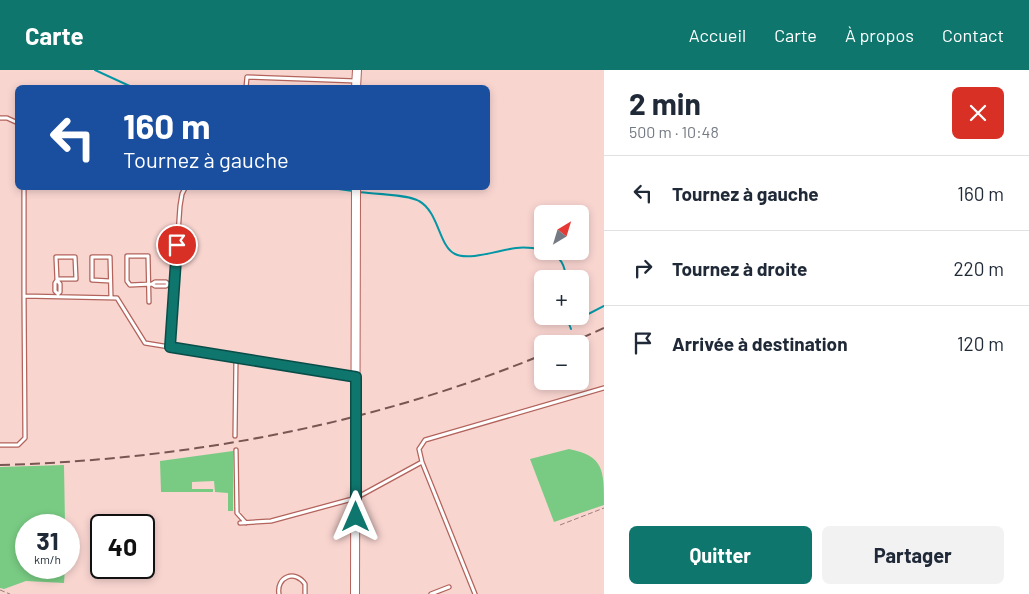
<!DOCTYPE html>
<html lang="fr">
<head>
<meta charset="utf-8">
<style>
  :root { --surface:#fff; --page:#f2f2f3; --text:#1f2937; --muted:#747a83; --line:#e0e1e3; --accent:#0f766e }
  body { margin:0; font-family:Barlow,sans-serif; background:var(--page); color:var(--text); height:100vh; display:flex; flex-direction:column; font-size:19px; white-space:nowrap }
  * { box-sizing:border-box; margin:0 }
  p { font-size:16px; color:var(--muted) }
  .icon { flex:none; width:28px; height:28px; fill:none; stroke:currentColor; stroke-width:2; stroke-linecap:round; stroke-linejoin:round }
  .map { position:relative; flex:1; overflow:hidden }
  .side { display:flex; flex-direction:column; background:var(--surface); width:425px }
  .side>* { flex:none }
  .guide { position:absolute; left:15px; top:15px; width:475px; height:105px; border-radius:8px; box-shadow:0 2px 8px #0003; background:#1a4fa0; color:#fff; overflow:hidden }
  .needle { width:32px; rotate:38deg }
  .fabs { position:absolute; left:534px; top:135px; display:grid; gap:10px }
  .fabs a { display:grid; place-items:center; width:55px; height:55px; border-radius:8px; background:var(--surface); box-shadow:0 2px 8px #0003; font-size:25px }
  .speed { position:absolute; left:15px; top:444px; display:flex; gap:10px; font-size:25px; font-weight:700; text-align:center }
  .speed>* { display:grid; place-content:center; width:65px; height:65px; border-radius:50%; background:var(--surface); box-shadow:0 2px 8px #0003; line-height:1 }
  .speed small { font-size:12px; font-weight:400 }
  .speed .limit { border:2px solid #111; border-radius:8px; background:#fff; color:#111 }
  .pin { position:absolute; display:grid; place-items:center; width:42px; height:42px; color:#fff; margin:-21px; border:2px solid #fff; border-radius:50%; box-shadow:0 1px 5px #0007 }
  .me { position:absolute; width:55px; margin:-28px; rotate:0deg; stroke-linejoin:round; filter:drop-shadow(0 0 4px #0008) }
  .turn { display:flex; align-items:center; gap:18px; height:105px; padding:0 25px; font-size:22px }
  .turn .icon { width:65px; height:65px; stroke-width:2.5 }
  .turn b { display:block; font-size:35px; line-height:42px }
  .round { display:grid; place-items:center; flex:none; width:52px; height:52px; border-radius:8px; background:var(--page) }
  .head { display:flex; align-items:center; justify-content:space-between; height:85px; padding:0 25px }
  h1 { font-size:30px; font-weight:700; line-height:38px }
  .primary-button { display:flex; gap:10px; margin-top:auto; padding:10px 25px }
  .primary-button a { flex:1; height:58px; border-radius:8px; background:var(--accent); color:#fff; font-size:20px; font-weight:700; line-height:58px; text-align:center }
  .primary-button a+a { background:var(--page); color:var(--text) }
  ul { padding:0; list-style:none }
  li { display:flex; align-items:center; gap:15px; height:75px; padding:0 25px; border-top:1px solid var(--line) }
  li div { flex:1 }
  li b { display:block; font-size:19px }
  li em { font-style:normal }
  header { display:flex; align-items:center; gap:30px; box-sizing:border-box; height:70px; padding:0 25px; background:var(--accent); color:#fff }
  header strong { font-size:24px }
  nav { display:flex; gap:28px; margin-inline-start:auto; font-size:18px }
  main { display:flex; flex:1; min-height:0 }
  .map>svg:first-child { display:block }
  .green { fill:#79cb83 }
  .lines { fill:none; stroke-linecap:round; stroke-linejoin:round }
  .stream { stroke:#0396a5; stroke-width:2 }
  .service-casing { stroke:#b2635b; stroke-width:5.5 }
  .tertiary-casing { stroke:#b2635b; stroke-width:10 }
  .path { stroke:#a07d79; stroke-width:1; stroke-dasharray:5 2.5; stroke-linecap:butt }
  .service { stroke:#fff; stroke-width:3 }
  .tertiary { stroke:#fff; stroke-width:8 }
  .rail { stroke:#785652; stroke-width:2; stroke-dasharray:10 5; stroke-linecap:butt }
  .route-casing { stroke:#0a4d48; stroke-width:12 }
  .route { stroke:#0f766e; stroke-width:9 }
</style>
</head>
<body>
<header>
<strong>Carte</strong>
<nav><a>Accueil</a><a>Carte</a><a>À propos</a><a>Contact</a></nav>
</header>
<main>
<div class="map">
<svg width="604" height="524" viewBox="0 0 604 524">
  <rect width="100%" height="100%" fill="#f9d5d0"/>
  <!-- green -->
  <path class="green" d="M569 379C604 386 604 400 604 435L554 452 530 389Z
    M233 381V441H228V423L215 422 214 411 192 412V419H213V422H161L160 391Z
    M64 395 65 455H26V498H65L64 513 26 511 4 519 0 518V397Z"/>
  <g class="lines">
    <!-- stream -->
    <path class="stream" d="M95 0 134 18
      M331 118 353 121
      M358 122C374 124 407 124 419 131 439 142 439 177 455 184 469 191 499 180 516 178 525 177 534 178 542 180
      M548 181C561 187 565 195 566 209
      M566 246 571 259
      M569 254 604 236"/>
    <!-- service casing -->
    <g class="service-casing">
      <path id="service" d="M246 18 247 7 356 11
        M0 48H7L18 53
        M24 118V226L117 228 145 273 355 307
        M57 210 56 187H75L76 209H57
        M57 210 60 214V222L58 224 55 221V213Z
        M110 211 92 210V187H110L111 228
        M155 212H166L168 214 166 216H155L152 214Z
        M149 232 148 186H127V211L130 215 152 214
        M170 277 180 136 182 124 185 118
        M235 366 236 288
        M0 375H18L25 368 24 226
        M236 380 237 443 246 453
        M240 453 271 451 356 428 422 392
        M279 524C276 507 295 499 305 514V524
        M431 524 449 517
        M475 524 422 392 419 379 425 370 604 318"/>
    </g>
    <!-- tertiary casing -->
    <g class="tertiary-casing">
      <path id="tertiary" d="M356 18 357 0
        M355 524 356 118"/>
    </g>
    <!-- path -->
    <path class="path" d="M560 455 604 438
      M0 520 10 524"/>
    <!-- service -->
    <use href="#service" class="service"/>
    <!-- tertiary -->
    <use href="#tertiary" class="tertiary"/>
    <!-- rail -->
    <path class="rail" d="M568 274 604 258
      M0 395C185 390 371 355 542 285"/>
  </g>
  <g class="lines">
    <!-- route casing -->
    <g class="route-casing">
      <path id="route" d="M177 175 170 277 356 307V447"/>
    </g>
    <!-- route -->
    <use href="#route" class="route"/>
  </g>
</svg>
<div class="fabs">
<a><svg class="needle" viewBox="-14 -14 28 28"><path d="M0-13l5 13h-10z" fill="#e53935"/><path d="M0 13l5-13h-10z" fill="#747a83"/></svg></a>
<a>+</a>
<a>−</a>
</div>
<div class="speed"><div>31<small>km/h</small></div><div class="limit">40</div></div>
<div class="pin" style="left:177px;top:175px;background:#d93025"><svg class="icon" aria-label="arrive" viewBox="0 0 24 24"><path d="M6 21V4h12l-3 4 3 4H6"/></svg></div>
<svg class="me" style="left:356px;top:447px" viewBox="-20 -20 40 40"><path d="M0-17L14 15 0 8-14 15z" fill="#0f766e" stroke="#fff" stroke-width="4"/></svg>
<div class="guide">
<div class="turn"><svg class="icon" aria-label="left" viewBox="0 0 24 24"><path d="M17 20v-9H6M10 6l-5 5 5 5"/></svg><div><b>160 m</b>Tournez à gauche</div></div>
</div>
</div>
<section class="side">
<div class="head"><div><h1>2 min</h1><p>500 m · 10:48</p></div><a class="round" style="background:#d93025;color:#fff"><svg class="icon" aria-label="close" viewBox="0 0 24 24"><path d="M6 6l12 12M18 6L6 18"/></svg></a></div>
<ul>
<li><svg class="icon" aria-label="left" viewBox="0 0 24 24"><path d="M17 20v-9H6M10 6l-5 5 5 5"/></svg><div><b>Tournez à gauche</b></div><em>160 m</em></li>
<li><svg class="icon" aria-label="right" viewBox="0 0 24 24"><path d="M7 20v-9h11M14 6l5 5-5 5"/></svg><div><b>Tournez à droite</b></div><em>220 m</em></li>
<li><svg class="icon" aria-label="arrive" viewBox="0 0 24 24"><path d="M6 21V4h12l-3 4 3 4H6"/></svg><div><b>Arrivée à destination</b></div><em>120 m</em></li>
</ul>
<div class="primary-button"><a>Quitter</a><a>Partager</a></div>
</section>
</main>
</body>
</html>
